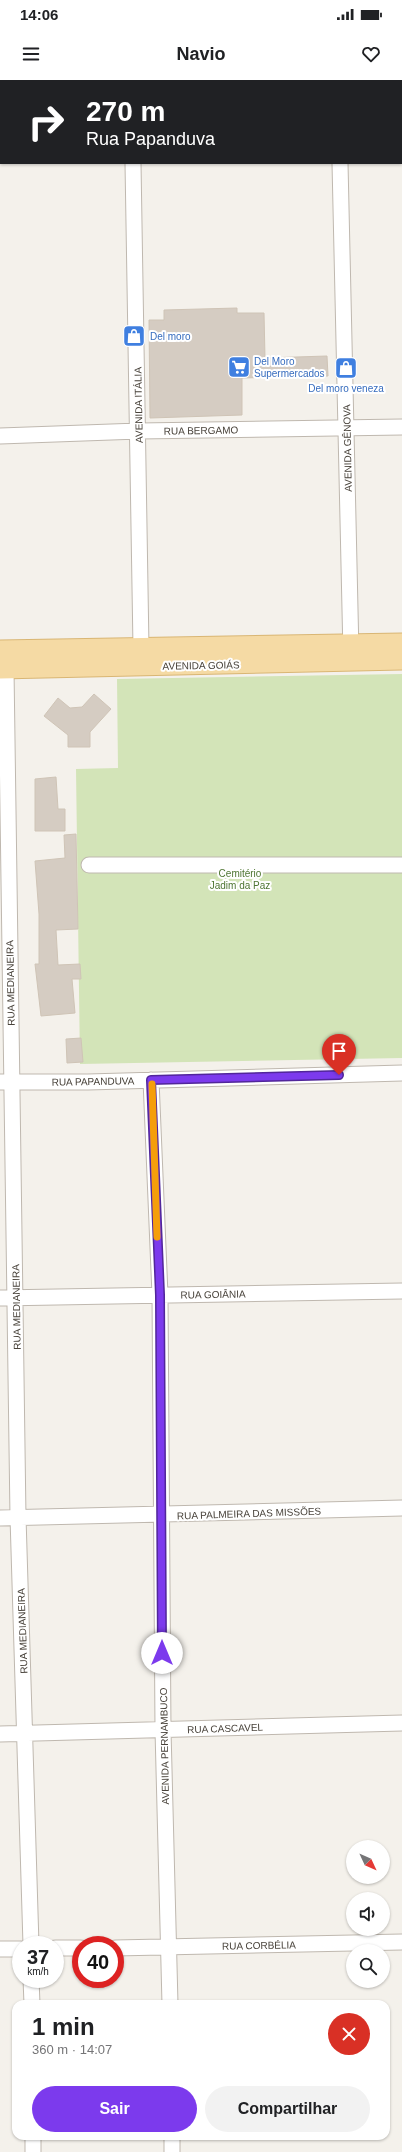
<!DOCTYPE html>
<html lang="pt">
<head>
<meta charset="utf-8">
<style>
  :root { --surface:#fff; --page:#f2f2f2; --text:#202124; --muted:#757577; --accent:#7c3aed }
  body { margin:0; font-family:Helvetica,sans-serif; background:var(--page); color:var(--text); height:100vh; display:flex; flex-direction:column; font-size:15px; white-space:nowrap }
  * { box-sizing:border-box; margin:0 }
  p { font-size:13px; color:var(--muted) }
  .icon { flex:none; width:22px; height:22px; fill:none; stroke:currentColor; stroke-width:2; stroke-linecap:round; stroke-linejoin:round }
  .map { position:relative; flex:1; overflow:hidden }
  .details { position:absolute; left:12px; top:1920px; width:378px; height:140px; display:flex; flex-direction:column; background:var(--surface); border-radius:12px; box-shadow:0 1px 3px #0004 }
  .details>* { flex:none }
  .top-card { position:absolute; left:0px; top:0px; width:402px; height:84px; box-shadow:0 1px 3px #0004; background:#202124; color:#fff; overflow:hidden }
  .needle { width:26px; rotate:134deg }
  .controls { position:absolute; left:346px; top:1760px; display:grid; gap:8px }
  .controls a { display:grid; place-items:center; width:44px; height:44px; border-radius:50%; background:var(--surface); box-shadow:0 1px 3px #0004; font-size:20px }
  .speed { position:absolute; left:12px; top:1856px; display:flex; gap:8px; font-size:20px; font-weight:700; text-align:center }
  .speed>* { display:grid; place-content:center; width:52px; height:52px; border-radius:50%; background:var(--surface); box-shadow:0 1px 3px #0004; line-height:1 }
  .speed small { font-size:10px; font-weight:400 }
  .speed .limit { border:6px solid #d22; background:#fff; color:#111 }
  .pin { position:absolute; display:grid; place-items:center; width:34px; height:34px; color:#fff; margin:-41px -17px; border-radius:50% 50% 50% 0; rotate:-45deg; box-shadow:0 0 4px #0007 }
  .pin .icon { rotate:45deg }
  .me { position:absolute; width:44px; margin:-22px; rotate:0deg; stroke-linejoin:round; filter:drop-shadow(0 0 3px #0008) }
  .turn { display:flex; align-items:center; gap:14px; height:84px; padding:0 20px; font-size:18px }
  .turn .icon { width:52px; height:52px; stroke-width:2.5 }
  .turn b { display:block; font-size:28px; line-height:34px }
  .round { display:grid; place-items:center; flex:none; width:42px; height:42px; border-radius:21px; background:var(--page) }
  .overview { display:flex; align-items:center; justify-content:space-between; height:68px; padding:0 20px }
  h1 { font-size:24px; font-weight:700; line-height:30px }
  .primary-button { display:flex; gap:8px; margin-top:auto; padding:8px 20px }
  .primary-button a { flex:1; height:46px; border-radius:24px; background:var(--accent); color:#fff; font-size:16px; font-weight:700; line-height:46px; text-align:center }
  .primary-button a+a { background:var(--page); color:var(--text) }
  .status { display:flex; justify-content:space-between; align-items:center; height:28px; padding:0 20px; background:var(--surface); direction:ltr }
  .status svg { height:11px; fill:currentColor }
  header { display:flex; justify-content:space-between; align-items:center; height:52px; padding:0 20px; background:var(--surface); font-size:18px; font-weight:700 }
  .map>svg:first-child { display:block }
  .green { fill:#d3e4b8 }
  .building { fill:#d5ccc2; stroke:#cfc4b6 }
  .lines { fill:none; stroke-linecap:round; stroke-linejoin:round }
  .minor-casing { stroke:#bfb8af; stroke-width:17 }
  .major-casing { stroke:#d9b674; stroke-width:21 }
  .minor { stroke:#fff; stroke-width:15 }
  .major { stroke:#f5daa4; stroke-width:19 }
  .route-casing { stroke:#51269a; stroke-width:10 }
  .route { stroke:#7c3aed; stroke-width:7 }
  .slow { stroke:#f59e0b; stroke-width:7 }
  .labels { text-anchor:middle; stroke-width:4; stroke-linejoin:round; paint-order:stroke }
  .shop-label { font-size:10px; fill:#366cbe; stroke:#fff; text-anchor:start }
  .street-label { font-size:10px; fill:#48423a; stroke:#fff }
  .park-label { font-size:10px; fill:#4e7532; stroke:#fff }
</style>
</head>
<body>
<div class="status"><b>14:06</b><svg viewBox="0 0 49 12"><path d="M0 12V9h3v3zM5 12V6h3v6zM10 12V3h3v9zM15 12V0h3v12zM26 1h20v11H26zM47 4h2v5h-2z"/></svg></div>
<header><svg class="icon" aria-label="menu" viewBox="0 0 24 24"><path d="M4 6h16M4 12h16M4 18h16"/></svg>Navio<svg class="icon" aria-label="heart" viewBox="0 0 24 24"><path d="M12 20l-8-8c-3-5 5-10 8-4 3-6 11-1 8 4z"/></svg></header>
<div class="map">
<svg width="402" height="2072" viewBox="0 0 402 2072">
  <rect width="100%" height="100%" fill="#f4f1eb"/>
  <!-- green -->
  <path class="green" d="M402 594V978L80 984 76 689 118 688 117 599Z"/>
  <!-- building -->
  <path class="building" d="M237 228V233H264L265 278 327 276 328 296 242 298V335L150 338 149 240H164V230Z
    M94 614 111 629 90 652V667H68V655L44 636 58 618 70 628 82 627Z
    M56 697 58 729H65V751H35V699Z
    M76 754 78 849 56 850 58 885 80 884 81 899H72L75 933 41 936 35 884H39V834L35 781 65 778 64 755Z
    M81 958 83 982 67 983 66 959Z"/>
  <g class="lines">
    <!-- minor casing -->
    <g class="minor-casing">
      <path id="minor" d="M132 0V1
        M337 0V1
        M133 83 141 568
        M340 83 351 574
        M0 356 139 351 402 347
        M6 589 18 1437 31 1865
        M89 785H402
        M151 1000 160 1215 163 1650 170 1924
        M0 1002H88L402 993
        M0 1218 402 1211
        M0 1438 402 1428
        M0 1654 402 1643
        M55 1868H81
        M115 1868 402 1862
        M0 1869H21
        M31 1899 32 1924
        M33 2056V2072
        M172 2056V2072"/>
    </g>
    <!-- major casing -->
    <g class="major-casing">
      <path id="major" d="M0 570 402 563
        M0 589 402 580"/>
    </g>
    <!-- minor -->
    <use href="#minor" class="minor"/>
    <!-- major -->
    <use href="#major" class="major"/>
  </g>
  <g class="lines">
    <!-- route casing -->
    <g class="route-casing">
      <path id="route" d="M162 1573 160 1215 151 1000 339 995"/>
    </g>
    <!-- route -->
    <use href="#route" class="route"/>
    <!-- slow -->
    <path class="slow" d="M152 1004 157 1157"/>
  </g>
  <!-- icons -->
  <defs>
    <g id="shop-square" transform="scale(1.15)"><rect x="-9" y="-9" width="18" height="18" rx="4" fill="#3f7fe0" stroke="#fff"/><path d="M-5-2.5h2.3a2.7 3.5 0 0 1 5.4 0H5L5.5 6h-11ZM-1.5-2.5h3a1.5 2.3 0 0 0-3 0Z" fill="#fff"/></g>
    <g id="supermarket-square" transform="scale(1.15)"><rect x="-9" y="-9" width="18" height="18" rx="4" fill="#3f7fe0" stroke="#fff"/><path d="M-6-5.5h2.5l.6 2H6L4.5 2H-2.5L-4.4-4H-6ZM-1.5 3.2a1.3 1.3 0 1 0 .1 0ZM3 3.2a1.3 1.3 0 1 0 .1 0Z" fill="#fff"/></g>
  </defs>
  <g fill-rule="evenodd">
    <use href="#shop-square" x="134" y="256"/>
    <use href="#supermarket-square" x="239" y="287"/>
    <use href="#shop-square" x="346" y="288"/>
  </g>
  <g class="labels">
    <!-- shop labels -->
    <g class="shop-label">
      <text x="150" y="260">Del moro</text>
      <text x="254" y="285">Del Moro<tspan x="254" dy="12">Supermercados</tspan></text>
      <text x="346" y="312" text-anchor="middle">Del moro veneza</text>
    </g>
    <!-- street labels -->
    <g class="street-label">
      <text transform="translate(138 325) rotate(-91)" y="4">AVENIDA ITÁLIA</text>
      <text transform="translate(201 350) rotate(-1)" y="4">RUA BERGAMO</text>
      <text transform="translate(347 368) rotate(-91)" y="4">AVENIDA GÊNOVA</text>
      <text transform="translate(201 585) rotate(-1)" y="4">AVENIDA GOIÁS</text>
      <text transform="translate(10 903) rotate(-91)" y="4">RUA MEDIANEIRA</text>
      <text transform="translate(93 1001) rotate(-1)" y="4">RUA PAPANDUVA</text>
      <text transform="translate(213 1214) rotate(-1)" y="4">RUA GOIÂNIA</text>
      <text transform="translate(16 1227) rotate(-91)" y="4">RUA MEDIANEIRA</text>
      <text transform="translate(249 1433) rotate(-2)" y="4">RUA PALMEIRA DAS MISSÕES</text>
      <text transform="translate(22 1551) rotate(-92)" y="4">RUA MEDIANEIRA</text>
      <text transform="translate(225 1648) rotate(-2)" y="4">RUA CASCAVEL</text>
      <text transform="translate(164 1666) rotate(-91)" y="4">AVENIDA PERNAMBUCO</text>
      <text transform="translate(259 1865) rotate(-1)" y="4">RUA CORBÉLIA</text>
    </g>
    <!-- park labels -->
    <g class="park-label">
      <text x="240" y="797">Cemitério<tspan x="240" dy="12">Jadim da Paz</tspan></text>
    </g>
  </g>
</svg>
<div class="controls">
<a><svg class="needle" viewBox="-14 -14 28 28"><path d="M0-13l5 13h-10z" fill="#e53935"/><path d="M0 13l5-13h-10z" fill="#757577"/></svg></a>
<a><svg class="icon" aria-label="sound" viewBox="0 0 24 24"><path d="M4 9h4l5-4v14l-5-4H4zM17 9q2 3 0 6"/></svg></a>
<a><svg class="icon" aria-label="search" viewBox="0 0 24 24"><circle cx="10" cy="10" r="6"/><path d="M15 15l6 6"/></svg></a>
</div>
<div class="speed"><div>37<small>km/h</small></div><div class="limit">40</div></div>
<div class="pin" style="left:339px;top:995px;background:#d93025"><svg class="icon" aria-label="arrive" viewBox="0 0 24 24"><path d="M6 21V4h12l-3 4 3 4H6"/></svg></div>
<svg class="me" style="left:162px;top:1573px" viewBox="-20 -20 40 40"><circle r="19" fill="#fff"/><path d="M0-13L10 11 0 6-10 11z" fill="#7c3aed"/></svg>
<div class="top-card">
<div class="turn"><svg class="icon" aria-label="right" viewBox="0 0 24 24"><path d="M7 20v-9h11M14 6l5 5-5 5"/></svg><div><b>270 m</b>Rua Papanduva</div></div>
</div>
<section class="details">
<div class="overview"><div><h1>1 min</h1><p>360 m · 14:07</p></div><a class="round" style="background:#d93025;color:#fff"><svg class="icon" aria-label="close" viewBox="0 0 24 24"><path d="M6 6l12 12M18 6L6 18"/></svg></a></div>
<div class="primary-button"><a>Sair</a><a>Compartilhar</a></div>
</section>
</div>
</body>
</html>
